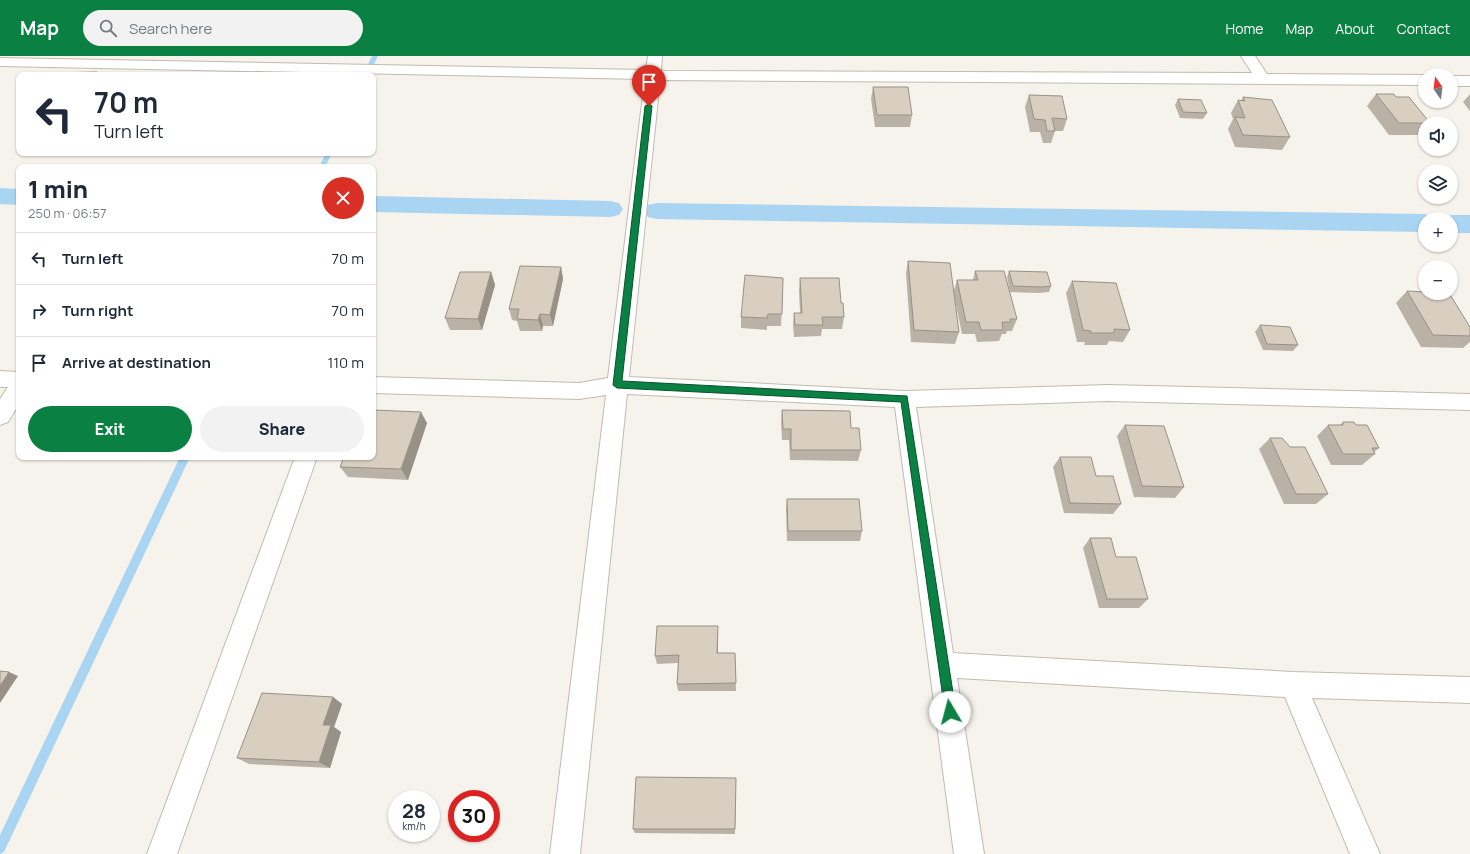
<!DOCTYPE html>
<html lang="en">
<head>
<meta charset="utf-8">
<style>
  :root { --surface:#fff; --page:#f2f2f3; --text:#1f2937; --muted:#747a83; --line:#e0e1e3; --accent:#0b8043 }
  body { margin:0; font-family:Manrope,sans-serif; background:var(--page); color:var(--text); height:100vh; display:flex; flex-direction:column; font-size:15px; white-space:nowrap }
  * { box-sizing:border-box; margin:0 }
  p { font-size:13px; color:var(--muted) }
  .icon { flex:none; width:22px; height:22px; fill:none; stroke:currentColor; stroke-width:2; stroke-linecap:round; stroke-linejoin:round }
  .map { position:relative; flex:1; overflow:hidden }
  .drawer { position:absolute; left:16px; top:108px; width:360px; height:296px; display:flex; flex-direction:column; background:var(--surface); border-radius:8px; box-shadow:0 1px 3px #0004 }
  .drawer>* { flex:none }
  .guide { position:absolute; left:16px; top:16px; width:360px; height:84px; border-radius:8px; box-shadow:0 1px 3px #0004; background:#fff; color:var(--text); overflow:hidden }
  .needle { width:26px; rotate:346deg }
  .tools { position:absolute; left:1418px; top:12px; display:grid; gap:8px }
  .tools a { display:grid; place-items:center; width:40px; height:40px; border-radius:50%; background:var(--surface); box-shadow:0 1px 3px #0004; font-size:20px }
  .speed { position:absolute; left:388px; top:734px; display:flex; gap:8px; font-size:20px; font-weight:700; text-align:center }
  .speed>* { display:grid; place-content:center; width:52px; height:52px; border-radius:50%; background:var(--surface); box-shadow:0 1px 3px #0004; line-height:1 }
  .speed small { font-size:10px; font-weight:400 }
  .speed .limit { border:6px solid #d22; background:#fff; color:#111 }
  .pin { position:absolute; display:grid; place-items:center; width:34px; height:34px; color:#fff; margin:-41px -17px; border-radius:50% 50% 50% 0; rotate:-45deg; box-shadow:0 0 4px #0007 }
  .pin .icon { rotate:45deg }
  .me { position:absolute; width:44px; margin:-22px; rotate:352deg; stroke-linejoin:round; filter:drop-shadow(0 0 3px #0008) }
  .turn { display:flex; align-items:center; gap:14px; height:84px; padding:0 12px; font-size:18px }
  .turn .icon { width:52px; height:52px; stroke-width:2.5 }
  .turn b { display:block; font-size:28px; line-height:34px }
  .round { display:grid; place-items:center; flex:none; width:42px; height:42px; border-radius:21px; background:var(--page) }
  .summary { display:flex; align-items:center; justify-content:space-between; height:68px; padding:0 12px }
  h1 { font-size:24px; font-weight:800; line-height:30px }
  .primary-button { display:flex; gap:8px; margin-top:auto; padding:8px 12px }
  .primary-button a { flex:1; height:46px; border-radius:24px; background:var(--accent); color:#fff; font-size:16px; font-weight:800; line-height:46px; text-align:center }
  .primary-button a+a { background:var(--page); color:var(--text) }
  ul { padding:0; list-style:none }
  li { display:flex; align-items:center; gap:12px; height:52px; padding:0 12px; border-top:1px solid var(--line) }
  li div { flex:1 }
  li b { display:block; font-size:15px }
  li em { font-style:normal }
  header { display:flex; align-items:center; gap:24px; box-sizing:border-box; height:56px; padding:0 20px; background:var(--accent); color:#fff }
  header strong { font-size:19px }
  nav { display:flex; gap:22px; margin-inline-start:auto; font-size:14px }
  .search { width:280px; height:36px; background:var(--page); display:flex; align-items:center; gap:10px; box-sizing:border-box; padding:0 14px; border-radius:22px; color:var(--muted); font-size:15px }
  .map>svg:first-child { display:block }
  .lines { fill:none; stroke-linecap:round; stroke-linejoin:round }
  .stream { fill:#a9d4f2; fill-rule:evenodd }
  .canal { fill:#a9d4f2; fill-rule:evenodd }
  .minor-casing { stroke:#c2bbae; stroke-width:2 }
  .minor { fill:#fff; fill-rule:evenodd }
  .wall { fill:#bab2a6 }
  .shaded-wall { fill:#979187 }
  .building { fill:#d8cfc1; stroke:#979187 }
  .route { fill:#0b8043; stroke:#07532c }
</style>
</head>
<body>
<header>
<strong>Map</strong>
<div class="search"><svg class="icon" aria-label="search" viewBox="0 0 24 24"><circle cx="10" cy="10" r="6"/><path d="M15 15l6 6"/></svg>Search here</div>
<nav><a>Home</a><a>Map</a><a>About</a><a>Contact</a></nav>
</header>
<div class="map">
<svg width="1470" height="798" viewBox="0 0 1470 798">
  <rect width="100%" height="100%" fill="#f6f3ec"/>
  <g class="lines">
    <!-- stream -->
    <path class="stream" d="M372 0H378L369 19H363Z
      M326 97H332L325 111H319Z
      M180 401H190L4 796 0 798V779Z"/>
    <!-- canal -->
    <path class="canal" d="M0 132 19 133V149L0 148Z
      M373 140 610 145 619 147 623 153 619 159 610 161 373 156Z
      M657 147 1425 158 1434 161 1435 163H1425V176L657 163 648 161 644 155 648 149Z
      M1451 159H1470V177H1451V163H1441Z"/>
    <!-- minor casing -->
    <g class="minor-casing">
      <path id="minor" d="M648 0H662L661 15 1252 17 1241 0H1255L1267 18 1425 19V29L660 24 629 321 904 335 1108 329 1470 338V354L1108 345 916 351 953 597 1293 616 1470 621V647L1312 642 1380 798H1350L1285 641 957 622 984 798H954L895 351 627 338 580 798H550L606 339 579 343 373 337V321L579 327 608 322 645 23 0 10V2L646 14Z
        M1451 20H1470V30H1451Z
        M0 315 19 316V348L8 366 0 369V343L8 331H0Z
        M295 401H317L177 798H147Z"/>
    </g>
    <!-- minor -->
    <use href="#minor" class="minor"/>
  </g>
  <!-- wall -->
  <path class="wall" d="M873 31 912 59 910 71H875L871 43Z
    M1376 38 1396 41 1430 67H1425V73L1420 79H1389L1367 50Z
    M1470 38V55L1463 46Z
    M1029 39 1067 63 1063 75H1055L1051 87H1043L1040 76H1030L1025 51Z
    M1243 41 1290 81 1282 94 1235 91 1228 73 1233 63 1231 57 1238 44 1241 45Z
    M1178 43 1207 57 1203 63 1180 62 1175 49Z
    M908 205 954 234 957 224H973L975 215 1017 263 1012 275H1007L1006 278H1002L999 285 977 286 975 278H962L955 244 959 276 955 288 911 286 906 217Z
    M561 211 563 223 553 270H543L542 275H520L517 265 512 264 509 253Z
    M1009 215 1051 230 1049 236 1038 237 1010 236 1007 221Z
    M491 216 495 229 482 274H450L445 262Z
    M783 222 781 270H767V274L741 272V261Z
    M800 222 841 247 844 261 842 273H822L821 280 794 281 793 269 794 257H800L799 234Z
    M1072 225 1130 274 1123 286 1109 285 1107 289H1084L1085 286H1077L1066 237Z
    M1407 235 1470 271V286L1463 292 1421 291 1396 247Z
    M1260 269 1298 289 1293 295 1263 294 1255 276Z
    M782 354 851 372 861 394 858 405 790 404 789 384H782L781 366Z
    M1343 366 1356 369 1379 392 1374 396 1375 398 1362 409H1331L1317 380 1328 369H1340Z
    M427 367 408 424 348 421 340 411Z
    M1125 369 1184 431 1175 442 1134 441 1117 380Z
    M1270 382 1290 391 1328 438 1316 448H1284L1259 393Z
    M1060 401 1096 420 1121 448 1113 458 1064 457 1053 411Z
    M787 443 862 475 860 485H787L786 453Z
    M1090 482 1116 501 1148 543 1139 552H1099L1083 492Z
    M718 578V597H735L736 635H678L677 628 678 607 657 608 655 600Z
    M333 641 342 648 334 671 341 676 330 712 249 708 237 702Z
    M736 722 735 778 635 777 633 773Z"/>
  <!-- shaded-wall -->
  <path class="shaded-wall" d="M561 211 563 223 553 270 550 259Z
    M491 216 495 229 482 274 478 263Z
    M540 258 543 270 542 275 538 264Z
    M421 356 427 367 408 424 401 413Z
    M718 570V605L717 597Z
    M9 616 18 620 0 647V630Z
    M333 641 342 648 334 671 341 676 330 712 319 706 323 669Z"/>
  <!-- building -->
  <path class="building" d="M97 16 96 19H50L51 17Z
    M235 18H250V19H234Z
    M873 31H908L912 59H877Z
    M1376 38H1394L1396 41H1409L1430 67H1399Z
    M1029 39 1062 40 1067 63 1052 62 1055 75H1047L1045 64 1034 63Z
    M1243 41 1272 44 1290 81 1243 79 1235 61 1245 62 1238 44 1245 45Z
    M1178 43 1201 44 1207 57 1183 56Z
    M908 205 950 207 959 276 914 274Z
    M520 210 561 211 550 259 540 258 538 264 517 263 519 253H509Z
    M975 215H1004L1017 263H1010L1011 266H1002L1003 274H981L979 266H966L957 224H978Z
    M1009 215 1047 216 1051 230 1041 231 1013 230Z
    M460 216H491L478 263 445 262Z
    M745 219 783 222 782 258H768L767 262 741 261Z
    M800 222H839L841 247H843L844 261H822L823 269H795L794 257H802Z
    M1072 225 1116 227 1130 274 1114 273V277H1090L1091 275 1083 274Z
    M1407 235 1425 236V237H1449L1470 271V280L1433 279Z
    M1260 269 1290 271 1298 289 1267 288Z
    M373 354 421 356 401 413 340 411 344 401H373Z
    M782 354 850 355 851 372H859L861 394H791V373H783Z
    M1343 366H1354L1356 369H1367L1379 392H1372L1375 398H1343L1328 369H1343Z
    M1125 369 1164 370 1184 431 1142 430Z
    M1270 382H1282L1290 391H1305L1328 438H1296Z
    M1060 401H1091L1096 420H1113L1121 448 1070 447Z
    M787 443H859L862 475H788Z
    M1090 482H1111L1116 501H1136L1148 543H1107Z
    M657 570H718L717 597H735L736 627 677 628 679 599 655 600Z
    M0 615 9 616 0 630Z
    M262 637 333 641 323 669H331L319 706 237 702Z
    M636 721 736 722 735 773H633Z"/>
  <!-- route -->
  <path class="route" d="M649 48 652 50 622 325 907 340 956 656 954 660 950 662 946 660 945 656 901 346 617 332 613 329 645 50Z"/>
</svg>
<div class="tools">
<a><svg class="needle" viewBox="-14 -14 28 28"><path d="M0-13l5 13h-10z" fill="#e53935"/><path d="M0 13l5-13h-10z" fill="#747a83"/></svg></a>
<a><svg class="icon" aria-label="sound" viewBox="0 0 24 24"><path d="M4 9h4l5-4v14l-5-4H4zM17 9q2 3 0 6"/></svg></a>
<a><svg class="icon" aria-label="layers" viewBox="0 0 24 24"><path d="M12 4l9 5-9 5-9-5zM3 14l9 5 9-5"/></svg></a>
<a>+</a>
<a>−</a>
</div>
<div class="speed"><div>28<small>km/h</small></div><div class="limit">30</div></div>
<div class="pin" style="left:649px;top:50px;background:#d93025"><svg class="icon" aria-label="arrive" viewBox="0 0 24 24"><path d="M6 21V4h12l-3 4 3 4H6"/></svg></div>
<svg class="me" style="left:950px;top:656px" viewBox="-20 -20 40 40"><circle r="19" fill="#fff"/><path d="M0-13L10 11 0 6-10 11z" fill="#0b8043"/></svg>
<div class="guide">
<div class="turn"><svg class="icon" aria-label="left" viewBox="0 0 24 24"><path d="M17 20v-9H6M10 6l-5 5 5 5"/></svg><div><b>70 m</b>Turn left</div></div>
</div>
<section class="drawer">
<div class="summary"><div><h1>1 min</h1><p>250 m · 06:57</p></div><a class="round" style="background:#d93025;color:#fff"><svg class="icon" aria-label="close" viewBox="0 0 24 24"><path d="M6 6l12 12M18 6L6 18"/></svg></a></div>
<ul>
<li><svg class="icon" aria-label="left" viewBox="0 0 24 24"><path d="M17 20v-9H6M10 6l-5 5 5 5"/></svg><div><b>Turn left</b></div><em>70 m</em></li>
<li><svg class="icon" aria-label="right" viewBox="0 0 24 24"><path d="M7 20v-9h11M14 6l5 5-5 5"/></svg><div><b>Turn right</b></div><em>70 m</em></li>
<li><svg class="icon" aria-label="arrive" viewBox="0 0 24 24"><path d="M6 21V4h12l-3 4 3 4H6"/></svg><div><b>Arrive at destination</b></div><em>110 m</em></li>
</ul>
<div class="primary-button"><a>Exit</a><a>Share</a></div>
</section>
</div>
</body>
</html>
